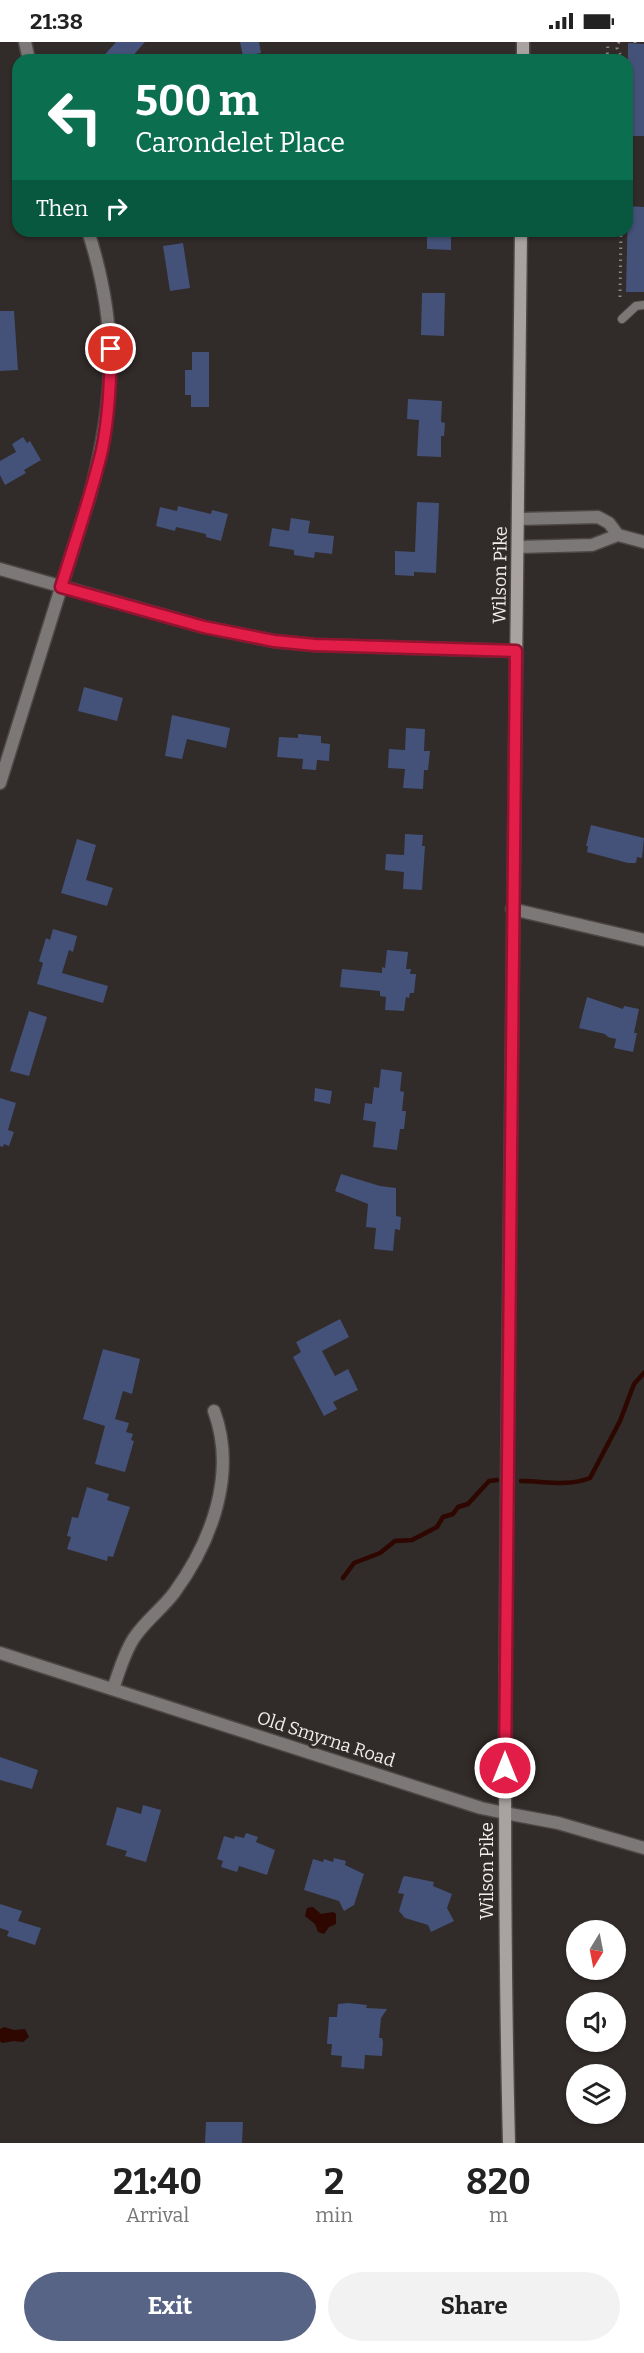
<!DOCTYPE html>
<html lang="en">
<head>
<meta charset="utf-8">
<style>
  :root { --surface:#fff; --page:#f2f2f2; --text:#222; --muted:#767676; --accent:#586485 }
  body { margin:0; font-family:Bitter,serif; background:var(--page); color:var(--text); height:100vh; display:flex; flex-direction:column; font-size:22px; white-space:nowrap }
  * { box-sizing:border-box; margin:0 }
  p { font-size:20px; color:var(--muted) }
  .icon { flex:none; width:33px; height:33px; fill:none; stroke:currentColor; stroke-width:2; stroke-linecap:round; stroke-linejoin:round }
  .map { position:relative; height:2101px; overflow:hidden }
  .details { display:flex; flex-direction:column; background:var(--surface); flex:1 }
  .details>* { flex:none }
  .top-card { position:absolute; left:12px; top:12px; width:621px; height:183px; border-radius:18px; box-shadow:0 2px 4px #0004; background:#0b6e4f; color:#fff; overflow:hidden }
  .needle { width:39px; rotate:190deg }
  .buttons { position:absolute; left:566px; top:1878px; display:grid; gap:12px }
  .buttons a { display:grid; place-items:center; width:60px; height:60px; border-radius:50%; background:var(--surface); box-shadow:0 2px 4px #0004; font-size:30px }
  .pin { position:absolute; display:grid; place-items:center; width:51px; height:51px; color:#fff; margin:-26px; border:3px solid #fff; border-radius:50%; box-shadow:0 2px 6px #0007 }
  .me { position:absolute; width:66px; margin:-33px; rotate:0deg; stroke-linejoin:round; filter:drop-shadow(0 0 4px #0008) }
  .turn { display:flex; align-items:center; gap:21px; height:126px; padding:0 24px; font-size:27px }
  .turn .icon { width:78px; height:78px; stroke-width:2.5 }
  .turn b { display:block; font-size:42px; line-height:51px }
  .then { display:flex; align-items:center; height:57px; padding:0 24px; background:#0003; gap:12px; font-size:22px }
  .eta { display:flex; justify-content:space-evenly; align-items:center; height:102px; text-align:center }
  .eta b { font-size:36px; font-weight:700; line-height:42px }
  .action { display:flex; gap:12px; margin-top:auto; padding:12px 24px }
  .action a { flex:1; height:69px; border-radius:36px; background:var(--accent); color:#fff; font-size:24px; font-weight:700; line-height:69px; text-align:center }
  .action a+a { background:var(--page); color:var(--text) }
  .status { display:flex; justify-content:space-between; align-items:center; height:42px; padding:0 30px; background:var(--surface); direction:ltr }
  .status svg { height:16px; fill:currentColor }
  .map>svg:first-child { display:block }
  .water { fill:#2d0700 }
  .lines { fill:none; stroke-linecap:round; stroke-linejoin:round }
  .stream { stroke:#2d0700; stroke-width:4.5 }
  .building { fill:#445279 }
  .service-casing { stroke:#4c4644; stroke-width:10 }
  .minor-casing { stroke:#4c4644; stroke-width:15 }
  .tertiary-casing { stroke:#4c4644; stroke-width:15 }
  .secondary-casing { stroke:#4c4644; stroke-width:15 }
  .path { stroke:#8c8785; stroke-width:3; stroke-dasharray:1.5 4.5; stroke-linecap:butt }
  .service { stroke:#7b7877; stroke-width:8 }
  .minor { stroke:#7b7877; stroke-width:12 }
  .tertiary { stroke:#7b7877; stroke-width:12 }
  .secondary { stroke:#a8a3a1; stroke-width:12 }
  .route-casing { stroke:#92132f; stroke-width:15 }
  .route { stroke:#e11d48; stroke-width:10 }
  .labels { text-anchor:middle; stroke-width:6; stroke-linejoin:round; paint-order:stroke }
  .street-label { font-size:18px; fill:#f1edeb; stroke:#312b29 }
</style>
</head>
<body>
<div class="status"><b>21:38</b><svg viewBox="0 0 49 12"><path d="M0 12V9h3v3zM5 12V6h3v6zM10 12V3h3v9zM15 12V0h3v12zM26 1h20v11H26zM47 4h2v5h-2z"/></svg></div>
<div class="map">
<svg width="644" height="2101" viewBox="0 0 644 2101">
  <rect width="100%" height="100%" fill="#312b29"/>
  <!-- water -->
  <path class="water" d="M313 1865 321 1872 333 1870 336 1872V1882L329 1885 324 1892 318 1890 315 1882 305 1874 307 1866Z
    M4 1985 14 1988 25 1987 29 1995 23 2000 14 1999 2 2001 0 1999V1987Z"/>
  <g class="lines">
    <!-- stream -->
    <path class="stream" d="M521 1439C544 1439 567 1445 590 1436L620 1379 634 1342 644 1331
      M343 1536 354 1521 380 1511 395 1499 412 1498 437 1485 443 1475 453 1472 458 1465 468 1462 489 1439 497 1438"/>
  </g>
  <!-- building -->
  <path class="building" d="M116 0H145L129 18H100Z
    M240 0H259L261 11 243 14Z
    M628 1 644 2V94H627Z
    M628 164 644 165V250H626Z
    M427 189H447V194H451V208L427 207Z
    M183 201 190 246 170 249 163 204Z
    M422 251H445L444 294 421 293Z
    M0 269H14L18 328 0 329Z
    M192 310H209V365H191V353H185V328H192Z
    M408 357 442 359 441 380 445 381 444 394H441V415L417 414 419 378 407 377Z
    M23 395 27 401 30 399 41 418 24 428 26 431 5 443 0 433V419L16 410 12 402Z
    M417 460 439 461 436 531 414 530V534L395 533V509L415 510Z
    M178 464 211 472 212 468 228 472 221 499 206 495V492L176 485 175 489 156 484 160 465 177 469Z
    M291 476 310 479 308 491 334 494 332 512 315 510 314 516 294 513V508L269 504 272 486 289 489Z
    M84 645 123 656 117 679 78 669Z
    M172 673 230 686 226 706 187 697 182 717 165 714Z
    M406 686 425 687 424 709H430L428 728H424L423 747 403 746 405 727 388 726 389 707 405 708Z
    M298 692 321 694V701L330 702 329 719 317 718 316 728 302 727 303 717 277 715 279 695 298 696Z
    M591 783 644 796 642 816 637 815 636 821H628L587 810 588 804H586Z
    M405 792 423 793 422 804H425L422 848 403 847 404 830 385 828 386 812 404 813Z
    M77 797 96 803 86 838 113 846 107 864 61 851Z
    M53 887 77 894 73 910 69 908 62 931 108 944 103 961 37 942 43 921 39 919 46 896 50 898Z
    M387 908 408 910 406 927H411L410 932H416L414 951H410L409 956 406 955 404 969 385 968 386 955 380 954V949L340 945 342 927 382 931V925L385 926Z
    M587 955 623 967 624 964 639 967 634 991H637L633 1010 614 1006 616 997 608 995 605 992 579 986Z
    M29 969 47 975 29 1034 10 1029Z
    M381 1027 402 1030 400 1049 404 1050 402 1069H406L404 1087H400L397 1108 373 1105 376 1080 363 1078 365 1061 372 1062 374 1045 379 1046Z
    M315 1046 332 1049 330 1062 314 1059Z
    M0 1056 16 1061 8 1088 14 1090 9 1104 4 1102 3 1105 0 1104Z
    M341 1132 380 1144 396 1146V1174L401 1175 400 1188 395 1187 393 1209 374 1207 376 1186 366 1185 368 1162 335 1149Z
    M340 1277 349 1295 322 1309 335 1334 348 1327 358 1348 333 1360 337 1367 324 1374 293 1315 301 1310 296 1300Z
    M103 1307 140 1317 132 1352 123 1349 115 1377 129 1381 126 1390 133 1392 131 1398 134 1399 125 1430 95 1422 105 1384 83 1377Z
    M87 1445 109 1452 107 1458 130 1465 113 1515 108 1514 107 1519 67 1507 71 1495 67 1494 72 1475 78 1476Z
    M0 1715 38 1728 32 1747 0 1738Z
    M143 1763 161 1768 146 1820 125 1814 127 1809 106 1803 117 1765 141 1772Z
    M246 1791 258 1795 256 1800 275 1808 267 1833 239 1824 237 1830 221 1825 223 1819 217 1817 224 1794 234 1797 235 1794 244 1796Z
    M334 1816 346 1819 345 1823 364 1832 354 1863 344 1869 339 1859 304 1848 313 1817 323 1820 324 1817 333 1820Z
    M405 1834 434 1840 433 1844 452 1852 447 1866 454 1879 431 1890 428 1883 405 1876 399 1869 404 1852 398 1851 403 1835Z
    M0 1862 22 1869 18 1879 41 1886 35 1903 7 1894 9 1889 0 1886Z
    M348 1961 367 1963 366 1966 387 1967 381 1976 379 1996H382L383 2000 382 2014 365 2013 364 2027 341 2025 342 2014 331 2013 332 2002H327L329 1975H337L338 1962Z
    M206 2080H243L242 2101H205Z"/>
  <g class="lines">
    <!-- service casing -->
    <g class="service-casing">
      <path id="service" d="M622 277 636 264 644 263"/>
    </g>
    <!-- minor casing -->
    <g class="minor-casing">
      <path id="minor" d="M25 0 29 18
        M618 493 644 500
        M518 505 592 503 618 493 609 481 598 475 519 477
        M0 527 204 585 274 599 315 603 516 609
        M0 741 90 453C115 356 119 285 88 189
        M512 867 644 898
        M113 1647C119 1630 124 1611 134 1596 145 1579 162 1567 174 1551 212 1499 237 1431 214 1369
        M505 1771 558 1781 644 1806"/>
    </g>
    <!-- tertiary casing -->
    <g class="tertiary-casing">
      <path id="tertiary" d="M0 1611 481 1766 505 1771"/>
    </g>
    <!-- secondary casing -->
    <g class="secondary-casing">
      <path id="secondary" d="M523 18V0
        M509 2101C502 1819 506 1537 509 1256 513 900 518 544 521 189"/>
    </g>
    <!-- path -->
    <path class="path" d="M619 0 617 6 623 18
      M635 1V0
      M607 18 608 0
      M620 255 621 189"/>
    <!-- service -->
    <use href="#service" class="service"/>
    <!-- minor -->
    <use href="#minor" class="minor"/>
    <!-- tertiary -->
    <use href="#tertiary" class="tertiary"/>
    <!-- secondary -->
    <use href="#secondary" class="secondary"/>
  </g>
  <g class="lines">
    <!-- route casing -->
    <g class="route-casing">
      <path id="route" d="M111 307C110 341 109 374 102 408 91 454 75 500 61 545L204 585 274 599 315 603 516 609 505 1726"/>
    </g>
    <!-- route -->
    <use href="#route" class="route"/>
  </g>
  <g class="labels">
    <!-- street labels -->
    <g class="street-label">
      <text transform="translate(500 533) rotate(-89)" y="6">Wilson Pike</text>
      <text transform="translate(326 1697) rotate(18)" y="6">Old Smyrna Road</text>
      <text transform="translate(487 1829) rotate(-90)" y="6">Wilson Pike</text>
    </g>
  </g>
</svg>
<div class="buttons">
<a><svg class="needle" viewBox="-14 -14 28 28"><path d="M0-13l5 13h-10z" fill="#e53935"/><path d="M0 13l5-13h-10z" fill="#767676"/></svg></a>
<a><svg class="icon" aria-label="sound" viewBox="0 0 24 24"><path d="M4 9h4l5-4v14l-5-4H4zM17 9q2 3 0 6"/></svg></a>
<a><svg class="icon" aria-label="layers" viewBox="0 0 24 24"><path d="M12 4l9 5-9 5-9-5zM3 14l9 5 9-5"/></svg></a>
</div>
<div class="pin" style="left:111px;top:307px;background:#d93025"><svg class="icon" aria-label="arrive" viewBox="0 0 24 24"><path d="M6 21V4h12l-3 4 3 4H6"/></svg></div>
<svg class="me" style="left:505px;top:1726px" viewBox="-20 -20 40 40"><circle r="17" fill="#e11d48" stroke="#fff" stroke-width="3"/><path d="M0-11L8 9 0 5-8 9z" fill="#fff"/></svg>
<div class="top-card">
<div class="turn"><svg class="icon" aria-label="left" viewBox="0 0 24 24"><path d="M17 20v-9H6M10 6l-5 5 5 5"/></svg><div><b>500 m</b>Carondelet Place</div></div>
<div class="then">Then<svg class="icon" aria-label="right" viewBox="0 0 24 24"><path d="M7 20v-9h11M14 6l5 5-5 5"/></svg></div>
</div>
</div>
<section class="details">
<div class="eta">
<div><b>21:40</b><p>Arrival</p></div>
<div><b>2</b><p>min</p></div>
<div><b>820</b><p>m</p></div>
</div>
<div class="action"><a>Exit</a><a>Share</a></div>
</section>
</body>
</html>
